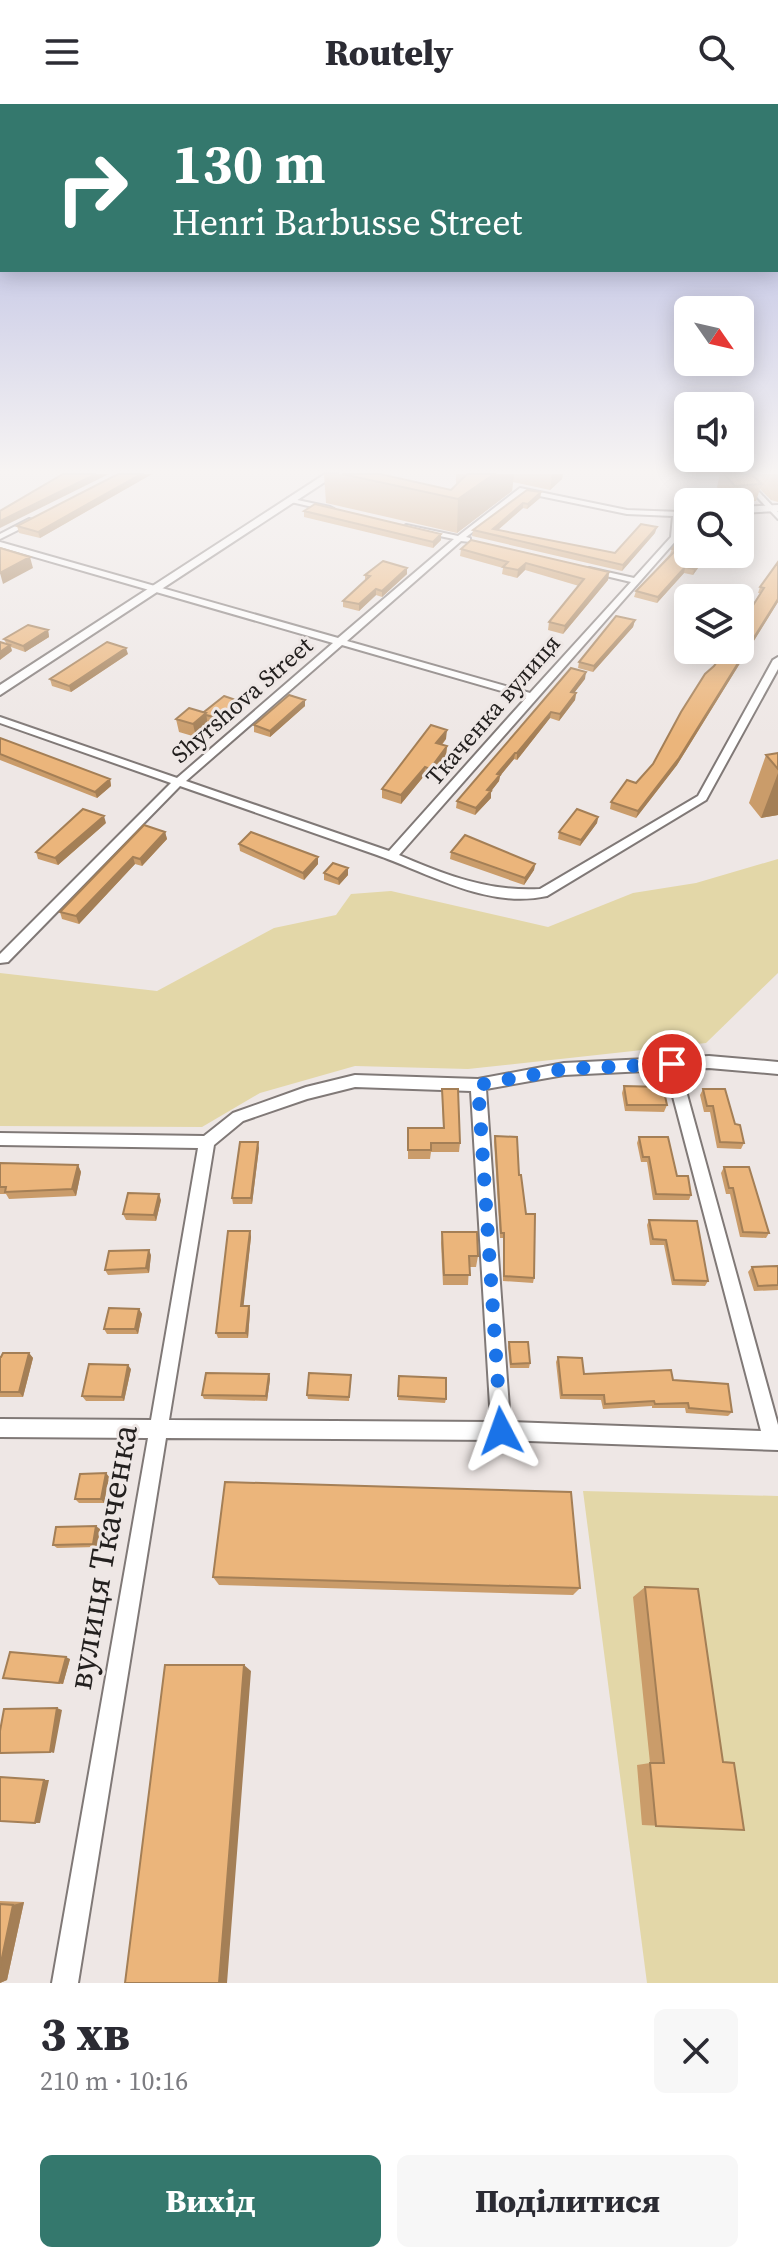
<!DOCTYPE html>
<html lang="uk">
<head>
<meta charset="utf-8">
<style>
  :root { --surface:#fff; --page:#f7f7f7; --text:#2b2b33; --muted:#7c7c81; --accent:#34786d }
  body { margin:0; font-family:"Source Serif 4",serif; background:var(--page); color:var(--text); height:100vh; display:flex; flex-direction:column; font-size:30px; white-space:nowrap }
  * { box-sizing:border-box; margin:0 }
  p { font-size:26px; color:var(--muted) }
  .icon { flex:none; width:44px; height:44px; fill:none; stroke:currentColor; stroke-width:2; stroke-linecap:round; stroke-linejoin:round }
  .map { position:relative; height:1879px; overflow:hidden }
  .side { display:flex; flex-direction:column; background:var(--surface); flex:1 }
  .side>* { flex:none }
  .banner { position:absolute; left:0px; top:0px; width:778px; height:168px; box-shadow:0 4px 20px #0003; background:#34786d; color:#fff; overflow:hidden }
  .needle { width:52px; rotate:124deg }
  .controls { position:absolute; left:674px; top:192px; display:grid; gap:16px }
  .controls a { display:grid; place-items:center; width:80px; height:80px; border-radius:12px; background:var(--surface); box-shadow:0 4px 20px #0003; font-size:40px }
  .pin { position:absolute; display:grid; place-items:center; width:68px; height:68px; color:#fff; margin:-34px; border:4px solid #fff; border-radius:50%; box-shadow:0 2px 8px #0007 }
  .me { position:absolute; width:88px; margin:-44px; rotate:356deg; stroke-linejoin:round; filter:drop-shadow(0 0 6px #0008) }
  .turn { display:flex; align-items:center; gap:28px; height:168px; padding:0 40px; font-size:36px }
  .turn .icon { width:104px; height:104px; stroke-width:2.5 }
  .turn b { display:block; font-size:56px; line-height:68px }
  .round { display:grid; place-items:center; flex:none; width:84px; height:84px; border-radius:12px; background:var(--page) }
  .headline { display:flex; align-items:center; justify-content:space-between; height:136px; padding:0 40px }
  h1 { font-size:48px; font-weight:800; line-height:60px }
  .primary-button { display:flex; gap:16px; margin-top:auto; padding:16px 40px }
  .primary-button a { flex:1; height:92px; border-radius:12px; background:var(--accent); color:#fff; font-size:32px; font-weight:800; line-height:92px; text-align:center }
  .primary-button a+a { background:var(--page); color:var(--text) }
  header { display:flex; justify-content:space-between; align-items:center; height:104px; padding:0 40px; background:var(--surface); font-size:36px; font-weight:800 }
  .map>svg:first-child { display:block }
  .green { fill:#e3d7a8 }
  .lines { fill:none; stroke-linecap:round; stroke-linejoin:round }
  .street-casing { stroke:#807977; stroke-width:4 }
  .secondary-casing { stroke:#807977; stroke-width:4 }
  .street { fill:#fff; fill-rule:evenodd }
  .secondary { fill:#fff; fill-rule:evenodd }
  .wall { fill:#ca9c6a }
  .shaded-wall { fill:#a47f56 }
  .building { fill:#ebb57b; stroke:#a47f56; stroke-width:2 }
  .route { stroke:#1a73e8; stroke-width:14; stroke-dasharray:0 25.2 }
  .labels { text-anchor:middle; stroke-width:6; stroke-linejoin:round; paint-order:stroke }
  .far-street-label { font-size:24px; fill:#23201f; stroke:#eee7e5 }
  .near-street-label { font-size:34px; fill:#23201f; stroke:#eee7e5 }
</style>
</head>
<body>
<header><svg class="icon" aria-label="menu" viewBox="0 0 24 24"><path d="M4 6h16M4 12h16M4 18h16"/></svg>Routely<svg class="icon" aria-label="search" viewBox="0 0 24 24"><circle cx="10" cy="10" r="6"/><path d="M15 15l6 6"/></svg></header>
<div class="map">
<svg width="778" height="1879" viewBox="0 0 778 1879">
  <rect width="100%" height="100%" fill="#eee7e5"/>
  <!-- green -->
  <path class="green" d="M778 755V869L706 939 468 965 355 962 260 989 202 1023 0 1022V869L157 887 274 824 336 811 351 790 391 787 548 823 633 789 696 779Z
    M583 1387 778 1392V1879H647Z"/>
  <g class="lines">
    <!-- street casing -->
    <g class="street-casing">
      <path id="street" d="M735 370H742L778 408V415Z
        M520 384 627 406 680 408 679 433 399 751C445 771 489 788 540 785L698 692 773 556 778 553V565L706 696 547 792C487 805 431 770 377 751 311 728 246 705 180 682L8 858 0 859V850L171 679 0 619V613L177 674 333 539 0 443V438L338 534 454 435 406 425V421L458 432ZM525 389 627 410 673 412 671 433 634 474 589 464V468L631 478 530 589 347 537 461 437 470 438V434L466 433ZM342 541 526 594 389 747 186 677Z
        M288 394 330 403 334 405 330 407 291 398H288Z
        M29 415 36 417 0 435V430Z
        M709 952 778 958V970L709 964 680 965 778 1321V1346L501 1336 166 1334 78 1879H52L148 1334 0 1333V1315L151 1316 198 1044 0 1041V1029L204 1032 233 1009 306 983 355 971 478 975 564 959ZM666 966 761 1327 510 1318 486 985 564 971ZM355 983 471 987 491 1318 169 1316 214 1041 243 1017 307 995Z"/>
    </g>
    <!-- secondary casing -->
    <g class="secondary-casing">
      <path id="secondary" d="M325 370H337L0 591V581Z
        M778 401V407L740 409V403Z
        M688 407V413L672 410Z"/>
    </g>
    <!-- street -->
    <use href="#street" class="street"/>
    <!-- secondary -->
    <use href="#secondary" class="secondary"/>
  </g>
  <!-- wall -->
  <path class="wall" d="M118 370H152L40 434 19 429 17 422Z
    M324 370H380L451 386 456 381V370H563L562 375 550 386 513 378 512 387 457 429 326 399Z
    M720 370H778V398L771 396 760 385 756 397 730 398 717 383Z
    M541 388 540 394 527 405 523 404 498 426 615 449 655 429 622 467 472 432 473 426Z
    M304 407 441 436 433 444 304 413Z
    M461 445 609 468 608 476 563 530 548 526 549 518 579 482 525 466 517 474 502 470 503 464 460 452Z
    M672 445 688 450H708L693 471 684 469 657 499 634 493 636 487 670 450Z
    M778 458V498L677 661 636 714 610 705 611 698 636 679 653 660 760 489H758L760 483Z
    M407 470 382 493 376 491 359 507 343 503V497L365 476V471Z
    M635 516 633 523 593 568 578 564 579 558Z
    M48 526 49 533 25 548 11 543 12 547 6 539 4 535Z
    M128 550 71 588 52 582 50 575Z
    M585 575 574 589H576L575 596 559 617 550 614 517 656 514 655 500 672 499 677 491 687V694L475 711 456 704 457 697Z
    M305 596V602L270 633 254 628V621Z
    M239 597V603L219 621 207 617 208 622 196 633 179 628 176 615 204 608Z
    M0 634 110 675 111 682 97 694 0 656Z
    M446 635 442 641 447 642 446 651 429 674 424 672 401 700 382 694V685Z
    M778 649V711L761 714 749 699 766 651Z
    M598 713 597 719 580 742 558 735 559 728Z
    M106 719 58 761 38 755 36 748Z
    M165 728 167 735 142 762 135 760 79 820 62 815 60 808Z
    M239 740 318 760 304 776 240 747Z
    M451 748 535 760 534 766 524 781 450 755Z
    M324 769 348 771 339 781 324 776Z
    M624 982 667 1001 664 1008 625 1007 622 989Z
    M442 985 460 1039 459 1048H431L430 1055H408V1024H443Z
    M703 985 735 1020 744 1039 741 1045 717 1044 710 1008H704L700 991Z
    M495 1032 519 1071 534 1174 533 1179 503 1177V1134H500L494 1037Z
    M639 1033 677 1072 691 1091 689 1096H653L647 1058H641L637 1039Z
    M259 1044 252 1100H233L232 1094Z
    M0 1059 78 1061 81 1068 76 1092 9 1095 6 1090H0Z
    M724 1063 769 1129 766 1134 740 1133 730 1090H726L721 1069Z
    M161 1096 156 1117 126 1116 123 1110Z
    M649 1116 708 1177 705 1182 672 1181 664 1141H650L647 1121Z
    M250 1127 251 1133 243 1202H249L250 1207 248 1234H218L216 1229Z
    M442 1128 478 1152 476 1163H469L468 1181H443L441 1139Z
    M151 1151 149 1169 108 1171 105 1166Z
    M778 1162V1186L754 1187 748 1168 752 1163Z
    M139 1205 142 1210 138 1230H107L104 1225Z
    M509 1238 530 1259 529 1264H510L508 1243Z
    M29 1249 33 1254 23 1293H0V1253Z
    M558 1253 584 1270 673 1276 732 1308 728 1312 686 1309 685 1304H652V1302L603 1305 601 1296 560 1295 556 1258Z
    M131 1265 124 1297H86L82 1292Z
    M269 1270 270 1275 267 1297 204 1295 202 1291Z
    M399 1272 446 1295 445 1299 398 1296Z
    M351 1276 349 1297 308 1295 307 1291Z
    M106 1369 109 1373 104 1399H79L75 1395Z
    M100 1425 97 1443 57 1444 53 1441Z
    M213 1473 580 1484 573 1491 219 1481Z
    M645 1483 723 1658 744 1726 642 1721 637 1661 650 1659 633 1493Z
    M70 1555 63 1580 7 1575 3 1574Z
    M0 1797 24 1798 7 1876 0 1879Z"/>
  <!-- shaded-wall -->
  <path class="shaded-wall" d="M96 370H109L0 424V417Z
    M141 370H152L40 434 38 428Z
    M494 370H514L512 387 457 429 458 395Z
    M552 370H563L562 375 550 386Z
    M541 388 540 394 527 405 528 400Z
    M523 399V404L492 431 493 425Z
    M657 423 655 429 622 467 623 461Z
    M441 430V436L433 444V438Z
    M705 450H708L693 471 694 465Z
    M30 453 33 464 3 480 0 469Z
    M526 459 525 466 517 474 518 466Z
    M685 463 684 469 657 499 658 493Z
    M407 464V470L382 493V487Z
    M609 468 608 476 563 530 565 522Z
    M376 485V491L359 507V500Z
    M778 495V498L677 661 636 714 638 707Z
    M635 516 633 523 593 568 594 562Z
    M48 526 49 533 25 548 23 542Z
    M10 541 12 547 0 556V548Z
    M126 544 128 550 71 588 69 582Z
    M586 568 585 575 570 594 571 588Z
    M576 589 575 596 559 617 560 610Z
    M305 596V602L270 633V627Z
    M239 597V603L219 621 218 614Z
    M551 608 550 614 517 656V649Z
    M206 609 208 622 196 633 193 620Z
    M447 626 446 635 435 648 436 639Z
    M447 642 446 651 429 674 430 665Z
    M515 649 514 655 500 672 499 677 489 690 491 687V694L475 711 476 704 497 670Z
    M425 663 424 672 401 700V691Z
    M778 669V711L761 714Z
    M110 675 111 682 97 694 95 688Z
    M104 712 106 719 58 761 55 754Z
    M598 713 597 719 580 742 581 736Z
    M165 728 167 735 142 762 140 755Z
    M133 753 135 760 79 820 76 812Z
    M318 753V760L304 776 303 769Z
    M535 760 534 766 524 781 525 774Z
    M348 764V771L339 781 338 775Z
    M258 1038 259 1044 252 1100 251 1094Z
    M78 1061 81 1068 76 1092 72 1085Z
    M159 1090 161 1096 156 1117 154 1111Z
    M250 1127 251 1133 243 1207 241 1202Z
    M149 1146 151 1151 149 1169 146 1164Z
    M249 1202 250 1207 248 1234 246 1229Z
    M139 1205 142 1210 138 1230 135 1225Z
    M29 1249 33 1254 23 1293 19 1288Z
    M128 1261 131 1265 124 1297 122 1293Z
    M269 1270 270 1275 267 1297 266 1292Z
    M106 1369 109 1373 104 1399 101 1395Z
    M96 1422 100 1425 97 1443 93 1440Z
    M66 1553 70 1555 63 1580 59 1579Z
    M244 1561 251 1567 227 1879H219Z
    M57 1604 62 1606 54 1649 50 1648Z
    M44 1676H49L40 1719H35Z
    M24 1798 7 1876 0 1879V1863L13 1801Z"/>
  <!-- building -->
  <path class="building" d="M63 370H96L0 417V407Z
    M118 370H141L38 428 17 422Z
    M342 370H380L451 386 467 370H494L458 395Z
    M724 370H751L761 380 735 382Z
    M527 386 541 388 528 400 523 399 493 425 615 449 641 420 657 423 623 461 473 426Z
    M315 400 441 430 433 438 304 407Z
    M686 429 688 430V450H705L694 465 685 463 658 493 636 487 676 446 672 445Z
    M471 436 609 468 565 522 549 518 584 475 526 459 518 466 503 463 508 458 461 445Z
    M0 444 30 453 0 469Z
    M383 457 407 464 382 487 376 485 359 500 343 497 370 472 365 471Z
    M778 458V495L679 654 638 707 611 698 627 676 636 679 653 660 681 608 705 570 714 562 725 546H740V522L764 484 760 483Z
    M616 512 635 516 594 562 579 558Z
    M28 521 48 526 23 542 4 535Z
    M0 538 10 541 0 548Z
    M107 538 126 544 69 582 50 575Z
    M571 564 586 568 571 588 576 589 560 610 551 608 517 649H515L497 670 500 671 487 686 491 687 476 704 457 697Z
    M289 591 305 596 270 627 254 621Z
    M224 592 239 597 218 614 206 611 204 608Z
    M189 604 206 609 193 620 176 615Z
    M431 621 447 626 436 639 447 642 430 665 425 663 401 691 382 685Z
    M0 634 110 675 95 688 0 650Z
    M778 649V665L766 651Z
    M83 705 104 712 55 754 36 748Z
    M577 705 598 713 581 736 559 728Z
    M144 721 165 728 140 755 133 753 76 812 60 808Z
    M251 728 318 753 303 769 239 740Z
    M465 731 535 760 525 774 451 748Z
    M333 759 348 764 338 775 324 769Z
    M624 982 663 983 667 1001H627Z
    M442 985H458L460 1039H431V1046H408V1024H444Z
    M703 985H725L735 1020 740 1021 744 1039 720 1038 713 1002H707Z
    M495 1032 517 1033 519 1071H521L526 1110H535L534 1174 504 1172V1129H501Z
    M639 1033H668L677 1072H688L691 1091 656 1090 649 1053H643Z
    M240 1038H258L251 1094H232Z
    M0 1059 78 1061 72 1085 5 1088 6 1083H0Z
    M724 1063H749L769 1129 743 1128 733 1084H729Z
    M128 1089 159 1090 154 1111 123 1110Z
    M649 1116 697 1117 708 1177 674 1176 666 1136 653 1135Z
    M228 1127H250L241 1202H249L246 1229H216Z
    M442 1128H477L478 1152H469L470 1171H444Z
    M149 1146 146 1164 105 1166 109 1147Z
    M778 1162V1181L758 1182 752 1163Z
    M109 1204 139 1205 135 1225H104Z
    M509 1238H528L530 1259 511 1260Z
    M3 1249H29L19 1288H0V1253H1Z
    M558 1253 582 1254 584 1270 671 1266 673 1276 728 1280 732 1308 689 1304 688 1299 655 1300 654 1297 605 1300 604 1291H562Z
    M89 1260 128 1261 122 1293 82 1292Z
    M206 1269 269 1270 266 1292 202 1291Z
    M309 1269 351 1271 349 1293 307 1291Z
    M399 1272 446 1274V1295L398 1292Z
    M106 1369 101 1395H75L80 1370Z
    M225 1378 571 1388 580 1484 213 1473Z
    M96 1422 93 1440 53 1441 56 1423Z
    M645 1483 698 1485 723 1658 734 1659 744 1726 656 1722 650 1659H664Z
    M10 1548 66 1553 59 1579 3 1574Z
    M165 1561H244L219 1879H125Z
    M57 1604 50 1648 0 1649V1627L4 1605Z
    M0 1673 44 1676 35 1719 0 1717Z
    M0 1800 13 1801 0 1863Z"/>
  <!-- sky -->
  <linearGradient id="sky" x2="0" y2="1"><stop stop-color="#a9aede"/><stop offset="0.58" stop-color="#f7f4f3"/><stop offset="1" stop-color="#f7f4f3" stop-opacity="0"/></linearGradient>
  <rect width="778" height="633" fill="url(#sky)"/>
  <g class="lines">
    <!-- route -->
    <path class="route" d="M501 1327 478 981 564 965 672 960"/>
  </g>
  <g class="labels">
    <!-- far-street labels -->
    <g class="far-street-label">
      <text transform="translate(242 596) rotate(-41)" y="8">Shyrshova Street</text>
      <text transform="translate(493 606) rotate(-49)" y="8">Ткаченка вулиця</text>
    </g>
    <!-- near-street labels -->
    <g class="near-street-label">
      <text transform="translate(102 1453) rotate(-80)" y="12">вулиця Ткаченка</text>
    </g>
  </g>
</svg>
<div class="controls">
<a><svg class="needle" viewBox="-14 -14 28 28"><path d="M0-13l5 13h-10z" fill="#e53935"/><path d="M0 13l5-13h-10z" fill="#7c7c81"/></svg></a>
<a><svg class="icon" aria-label="sound" viewBox="0 0 24 24"><path d="M4 9h4l5-4v14l-5-4H4zM17 9q2 3 0 6"/></svg></a>
<a><svg class="icon" aria-label="search" viewBox="0 0 24 24"><circle cx="10" cy="10" r="6"/><path d="M15 15l6 6"/></svg></a>
<a><svg class="icon" aria-label="layers" viewBox="0 0 24 24"><path d="M12 4l9 5-9 5-9-5zM3 14l9 5 9-5"/></svg></a>
</div>
<div class="pin" style="left:672px;top:960px;background:#d93025"><svg class="icon" aria-label="arrive" viewBox="0 0 24 24"><path d="M6 21V4h12l-3 4 3 4H6"/></svg></div>
<svg class="me" style="left:501px;top:1327px" viewBox="-20 -20 40 40"><path d="M0-17L14 15 0 8-14 15z" fill="#1a73e8" stroke="#fff" stroke-width="4"/></svg>
<div class="banner">
<div class="turn"><svg class="icon" aria-label="right" viewBox="0 0 24 24"><path d="M7 20v-9h11M14 6l5 5-5 5"/></svg><div><b>130 m</b>Henri Barbusse Street</div></div>
</div>
</div>
<section class="side">
<div class="headline"><div><h1>3 хв</h1><p>210 m · 10:16</p></div><a class="round"><svg class="icon" aria-label="close" viewBox="0 0 24 24"><path d="M6 6l12 12M18 6L6 18"/></svg></a></div>
<div class="primary-button"><a>Вихід</a><a>Поділитися</a></div>
</section>
</body>
</html>
